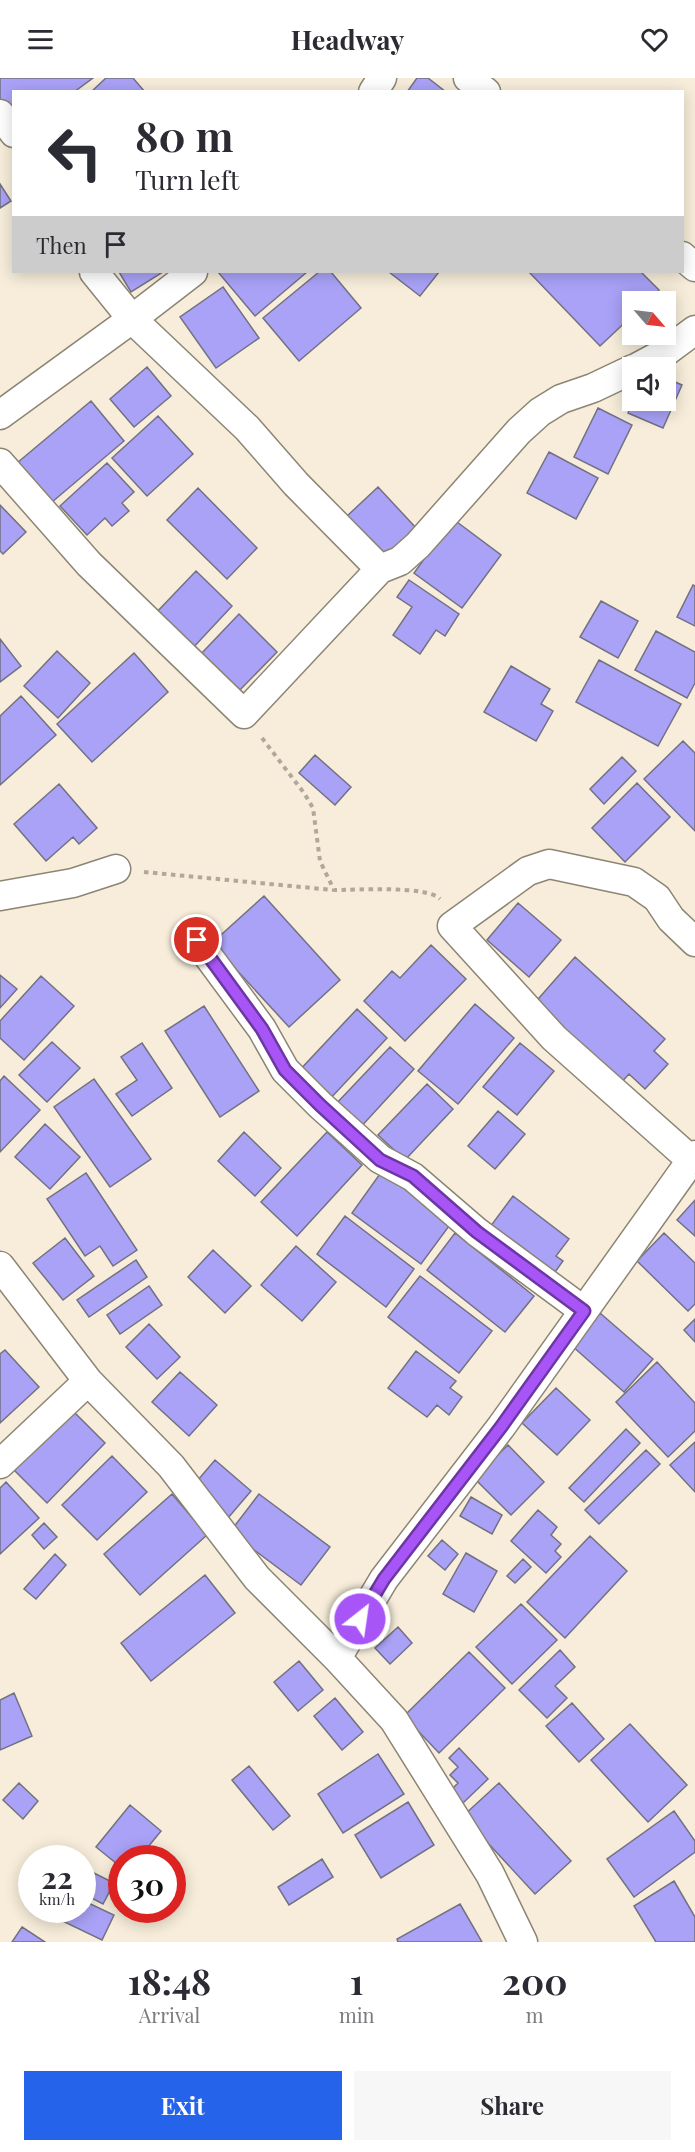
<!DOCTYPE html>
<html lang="en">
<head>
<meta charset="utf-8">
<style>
  :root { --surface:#fff; --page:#f7f7f7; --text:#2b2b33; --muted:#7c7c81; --accent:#2563eb }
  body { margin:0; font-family:"Playfair Display",serif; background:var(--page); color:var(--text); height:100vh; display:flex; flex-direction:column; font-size:22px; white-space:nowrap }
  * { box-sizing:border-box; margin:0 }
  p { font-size:20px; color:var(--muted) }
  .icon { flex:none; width:33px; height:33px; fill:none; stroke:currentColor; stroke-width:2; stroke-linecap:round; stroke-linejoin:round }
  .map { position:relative; height:1864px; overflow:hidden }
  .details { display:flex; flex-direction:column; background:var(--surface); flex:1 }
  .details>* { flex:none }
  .top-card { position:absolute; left:12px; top:12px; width:672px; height:183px; border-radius:0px; box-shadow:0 3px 15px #0003; background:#fff; color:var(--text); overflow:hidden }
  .needle { width:39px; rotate:118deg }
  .tools { position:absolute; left:622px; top:213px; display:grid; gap:12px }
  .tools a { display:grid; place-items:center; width:54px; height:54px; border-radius:0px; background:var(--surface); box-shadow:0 3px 15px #0003; font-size:30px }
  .speed { position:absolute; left:18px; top:1767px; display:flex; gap:12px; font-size:30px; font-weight:700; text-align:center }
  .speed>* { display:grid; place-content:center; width:78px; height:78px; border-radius:50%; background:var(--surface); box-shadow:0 3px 15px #0003; line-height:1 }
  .speed small { font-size:15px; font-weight:400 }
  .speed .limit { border:9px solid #d22; background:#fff; color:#111 }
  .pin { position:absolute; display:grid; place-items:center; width:51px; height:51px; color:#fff; margin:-26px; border:3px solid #fff; border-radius:50%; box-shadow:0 2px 6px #0007 }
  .me { position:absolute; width:66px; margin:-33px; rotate:30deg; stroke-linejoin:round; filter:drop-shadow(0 0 4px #0008) }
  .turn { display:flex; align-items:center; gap:21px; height:126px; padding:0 24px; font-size:27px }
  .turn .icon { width:78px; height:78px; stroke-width:2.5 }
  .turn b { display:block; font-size:42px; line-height:51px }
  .then { display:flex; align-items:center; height:57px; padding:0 24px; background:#0003; gap:12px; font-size:22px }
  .eta { display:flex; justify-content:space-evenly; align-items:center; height:102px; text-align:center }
  .eta b { font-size:36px; font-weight:700; line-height:42px }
  .action { display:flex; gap:12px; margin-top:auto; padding:12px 24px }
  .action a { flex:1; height:69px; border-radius:0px; background:var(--accent); color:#fff; font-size:24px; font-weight:700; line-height:69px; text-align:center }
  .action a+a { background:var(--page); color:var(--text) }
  header { display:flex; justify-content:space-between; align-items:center; height:78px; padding:0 24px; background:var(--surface); font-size:27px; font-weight:700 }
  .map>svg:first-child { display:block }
  .building { fill:#a9a2f7; stroke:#727183; stroke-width:1.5 }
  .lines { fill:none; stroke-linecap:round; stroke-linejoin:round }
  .street-casing { stroke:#8d8574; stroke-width:31 }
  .path { stroke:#b0a899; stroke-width:4; stroke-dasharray:4.5 4.5; stroke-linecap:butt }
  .street { stroke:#fff; stroke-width:28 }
  .route-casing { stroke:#6d37a1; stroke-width:15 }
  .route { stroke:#a855f7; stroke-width:10 }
</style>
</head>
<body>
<header><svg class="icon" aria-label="menu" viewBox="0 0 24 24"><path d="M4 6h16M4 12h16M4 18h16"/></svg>Headway<svg class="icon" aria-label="heart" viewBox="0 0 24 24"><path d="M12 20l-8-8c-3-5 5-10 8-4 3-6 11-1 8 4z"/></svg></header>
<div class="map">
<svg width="695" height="1864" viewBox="0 0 695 1864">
  <rect width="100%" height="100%" fill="#f7edda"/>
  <!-- building -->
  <path class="building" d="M0 0H93L74 14H14V45L0 27Z
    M106 0H133L145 14H91Z
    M417 0H428L446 14H407Z
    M0 106 11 123 0 130Z
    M119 194H163L131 214Z
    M218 194H307L255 238Z
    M319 194H331L361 230 299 283 263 240Z
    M389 194H439L420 218Z
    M529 194H641L659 212 647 224H633V237L600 268Z
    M223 209 259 260 216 290 180 239Z
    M147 289 171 318 134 349 110 321Z
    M666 300 682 307 663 350 628 335 634 322H666Z
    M91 323 124 363 45 430 11 390Z
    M598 330 632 347 608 396 574 379Z
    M158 338 193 376 147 418 112 380Z
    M549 374 598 400 576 441 527 415Z
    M107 385 134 414 122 425 129 433 112 448 105 440 87 457 60 428Z
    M378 409 417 451 385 481 346 439Z
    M198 410 257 470 227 501 167 442Z
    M0 427 26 454 3 476 0 473Z
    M453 441 501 477 462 530 414 495Z
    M196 493 232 528 191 572 154 537Z
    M409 502 459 536 445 558 436 552 420 576 393 557 412 529 397 519Z
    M693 507 695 508V548L677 539Z
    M601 523 638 543 618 580 580 559Z
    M239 536 277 574 238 614 200 577Z
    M656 553 695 574V605L687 620 635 592Z
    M0 561 21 588 0 604Z
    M57 573 90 605 58 640 24 608Z
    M134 575 168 614 92 684 57 646Z
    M599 582 681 626 658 668 576 624Z
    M511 588 550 611 541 626 553 633 536 663 484 634Z
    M21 618 56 657 0 707V638Z
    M683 663 695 675V753L644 701Z
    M315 677 351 709 335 727 299 695Z
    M622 679 636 693 604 726 590 711Z
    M637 705 670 739 625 784 592 750Z
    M59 706 97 750 79 766 73 759 46 783 14 746Z
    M264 818 340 902 289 949 212 865Z
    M518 825 561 862 529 899 487 862Z
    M431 867 466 901 405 963 364 923 392 893 400 900Z
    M575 879 665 961 654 973 668 986 645 1011 629 996 619 1007 532 928Z
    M0 897 17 911 0 930Z
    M41 898 74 928 24 982 0 960V943Z
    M475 926 514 960 458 1026 418 993Z
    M204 928 259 1013 220 1039 165 953Z
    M357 931 387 960 328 1023 297 995Z
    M52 964 80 990 47 1024 19 997Z
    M142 965 172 1010 132 1038 116 1016 137 1002 121 979Z
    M520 965 554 993 517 1037 483 1009Z
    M390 969 414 991 358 1052 334 1028Z
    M4 998 40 1032 0 1074V1003Z
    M94 1001 151 1081 110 1109 54 1029Z
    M427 1006 453 1031 405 1082 378 1057Z
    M498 1033 525 1056 495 1091 468 1068Z
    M45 1046 80 1079 50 1111 15 1079Z
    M244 1054 281 1090 255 1118 218 1083Z
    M327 1054 362 1087 297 1158 261 1124Z
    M382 1093 452 1144 421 1186 352 1135Z
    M86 1095 137 1172 113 1188 100 1168 85 1178 47 1121Z
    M513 1118 569 1161 556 1178 563 1183 550 1201 487 1153Z
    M695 1122V1158L677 1142Z
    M345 1138 414 1191 386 1229 317 1176Z
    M455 1155 534 1218 505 1254 427 1192Z
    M664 1155 695 1185V1226L688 1233 637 1183Z
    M65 1160 94 1198 63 1222 33 1185Z
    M296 1168 336 1204 302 1243 261 1207Z
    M213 1172 251 1208 225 1235 188 1199Z
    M136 1182 147 1199 89 1239 77 1222Z
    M420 1198 492 1253 459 1295 388 1239Z
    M149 1208 162 1227 120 1256 107 1237Z
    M600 1235 653 1281 624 1314 571 1267Z
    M695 1241V1264L684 1252Z
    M149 1246 180 1279 157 1301 126 1269Z
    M5 1272 39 1309 0 1345V1276Z
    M416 1273 456 1303 450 1310 462 1319 449 1337 437 1327 427 1339 388 1310Z
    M657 1284 695 1325V1353L668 1379 616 1324Z
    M180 1294 217 1327 189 1358 152 1324Z
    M556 1310 590 1342 557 1377 522 1345Z
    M71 1331 105 1365 47 1425 13 1391Z
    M626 1351 640 1365 584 1424 569 1410Z
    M695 1364V1414L670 1387Z
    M508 1367 544 1404 511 1437 474 1400Z
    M646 1372 660 1386 599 1446 585 1432Z
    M112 1378 147 1414 97 1462 62 1427Z
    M215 1382 251 1413 228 1440 192 1409Z
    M6 1404 39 1440 0 1476V1410Z
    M172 1416 207 1457 140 1517 104 1476Z
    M259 1416 330 1469 301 1507 230 1454Z
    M471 1419 502 1437 492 1456 460 1438Z
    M538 1432 557 1449 551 1457 561 1466 555 1473 561 1479 546 1495 511 1463Z
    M44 1445 57 1459 44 1471 32 1457Z
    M590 1458 627 1493 565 1560 527 1524Z
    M442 1462 458 1476 445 1492 428 1478Z
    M466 1475 497 1493 474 1534 443 1516Z
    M55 1476 66 1487 36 1521 24 1511Z
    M523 1481 531 1489 515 1505 507 1498Z
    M205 1497 235 1535 151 1603 121 1565Z
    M521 1526 557 1562 512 1606 476 1569Z
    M398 1549 412 1565 390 1586 375 1570Z
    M560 1572 575 1589 555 1608 567 1620 547 1640 519 1612Z
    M469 1574 505 1610 439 1675 404 1638Z
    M299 1583 323 1612 298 1633 274 1604Z
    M14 1615 32 1658 0 1672V1622Z
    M335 1620 363 1654 342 1672 314 1638Z
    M572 1625 604 1661 579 1684 546 1648Z
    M630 1646 687 1707 648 1744 591 1682Z
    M459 1670 488 1701 463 1725 451 1712 458 1705 450 1697 458 1689 449 1680Z
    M378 1676 404 1716 343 1755 318 1716Z
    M249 1688 290 1738 273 1752 232 1702Z
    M19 1705 38 1723 23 1741 3 1722Z
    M499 1705 571 1783 535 1816 463 1738Z
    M408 1724 434 1767 381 1800 355 1757Z
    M130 1727 161 1753 139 1780H122V1790L96 1769Z
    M674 1733 695 1763V1774L634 1819 607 1781Z
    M322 1781 333 1799 289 1827 278 1809Z
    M82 1789 114 1805 103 1826 82 1815Z
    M674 1803 695 1839V1864H656L634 1828Z
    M82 1822 114 1837 102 1862 54 1839 57 1832H82Z
    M460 1826 482 1864H398L397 1861Z
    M22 1849 45 1864H12Z"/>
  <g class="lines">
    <!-- street casing -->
    <g class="street-casing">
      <path id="street" d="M468 0 486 14
        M373 14 382 0
        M0 36 14 55
        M682 178 695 189
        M94 194 132 241 247 350 296 406 380 491 400 483 418 467 519 353 540 334 561 321 593 310 633 291
        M636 290 664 275 695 252
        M0 337 132 241 193 194
        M0 385 89 486 244 636 380 491
        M0 818 73 805 116 791
        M197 863 262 951 285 992 320 1027 380 1081 413 1099 477 1154 584 1233
        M691 1082 554 960 452 848 528 793 549 786 634 804 657 820 671 841 695 864
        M0 1188 88 1303 171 1388 257 1500 337 1580
        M0 1386 88 1303
        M523 1864 490 1796 394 1642 337 1580 384 1501 501 1349 695 1077"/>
    </g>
    <!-- path -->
    <path class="path" d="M262 660 304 715 313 730 320 783 334 812C356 812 426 807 440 821
      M144 794 333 812"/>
    <!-- street -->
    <use href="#street" class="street"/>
  </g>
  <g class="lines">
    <!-- route casing -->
    <g class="route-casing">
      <path id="route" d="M197 862 262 951 285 992 320 1027 380 1082 413 1098 477 1154 584 1233 501 1349 384 1501 360 1541"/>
    </g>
    <!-- route -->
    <use href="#route" class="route"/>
  </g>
</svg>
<div class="tools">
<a><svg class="needle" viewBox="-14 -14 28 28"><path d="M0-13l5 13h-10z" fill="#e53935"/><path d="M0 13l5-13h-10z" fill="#7c7c81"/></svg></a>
<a><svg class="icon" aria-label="sound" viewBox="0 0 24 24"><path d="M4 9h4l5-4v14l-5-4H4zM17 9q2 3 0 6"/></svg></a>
</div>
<div class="speed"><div>22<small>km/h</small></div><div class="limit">30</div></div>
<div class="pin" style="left:197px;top:862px;background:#d93025"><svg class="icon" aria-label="arrive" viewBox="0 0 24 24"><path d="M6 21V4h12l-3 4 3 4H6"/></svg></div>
<svg class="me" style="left:360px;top:1541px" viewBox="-20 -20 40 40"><circle r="17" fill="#a855f7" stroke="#fff" stroke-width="3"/><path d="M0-11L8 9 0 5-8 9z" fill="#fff"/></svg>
<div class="top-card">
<div class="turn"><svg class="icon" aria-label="left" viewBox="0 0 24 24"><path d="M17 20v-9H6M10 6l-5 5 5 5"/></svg><div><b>80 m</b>Turn left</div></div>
<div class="then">Then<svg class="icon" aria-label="arrive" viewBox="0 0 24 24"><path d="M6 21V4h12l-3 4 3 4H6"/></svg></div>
</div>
</div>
<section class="details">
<div class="eta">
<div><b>18:48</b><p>Arrival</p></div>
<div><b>1</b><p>min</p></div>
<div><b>200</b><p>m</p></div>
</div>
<div class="action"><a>Exit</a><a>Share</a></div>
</section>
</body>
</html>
